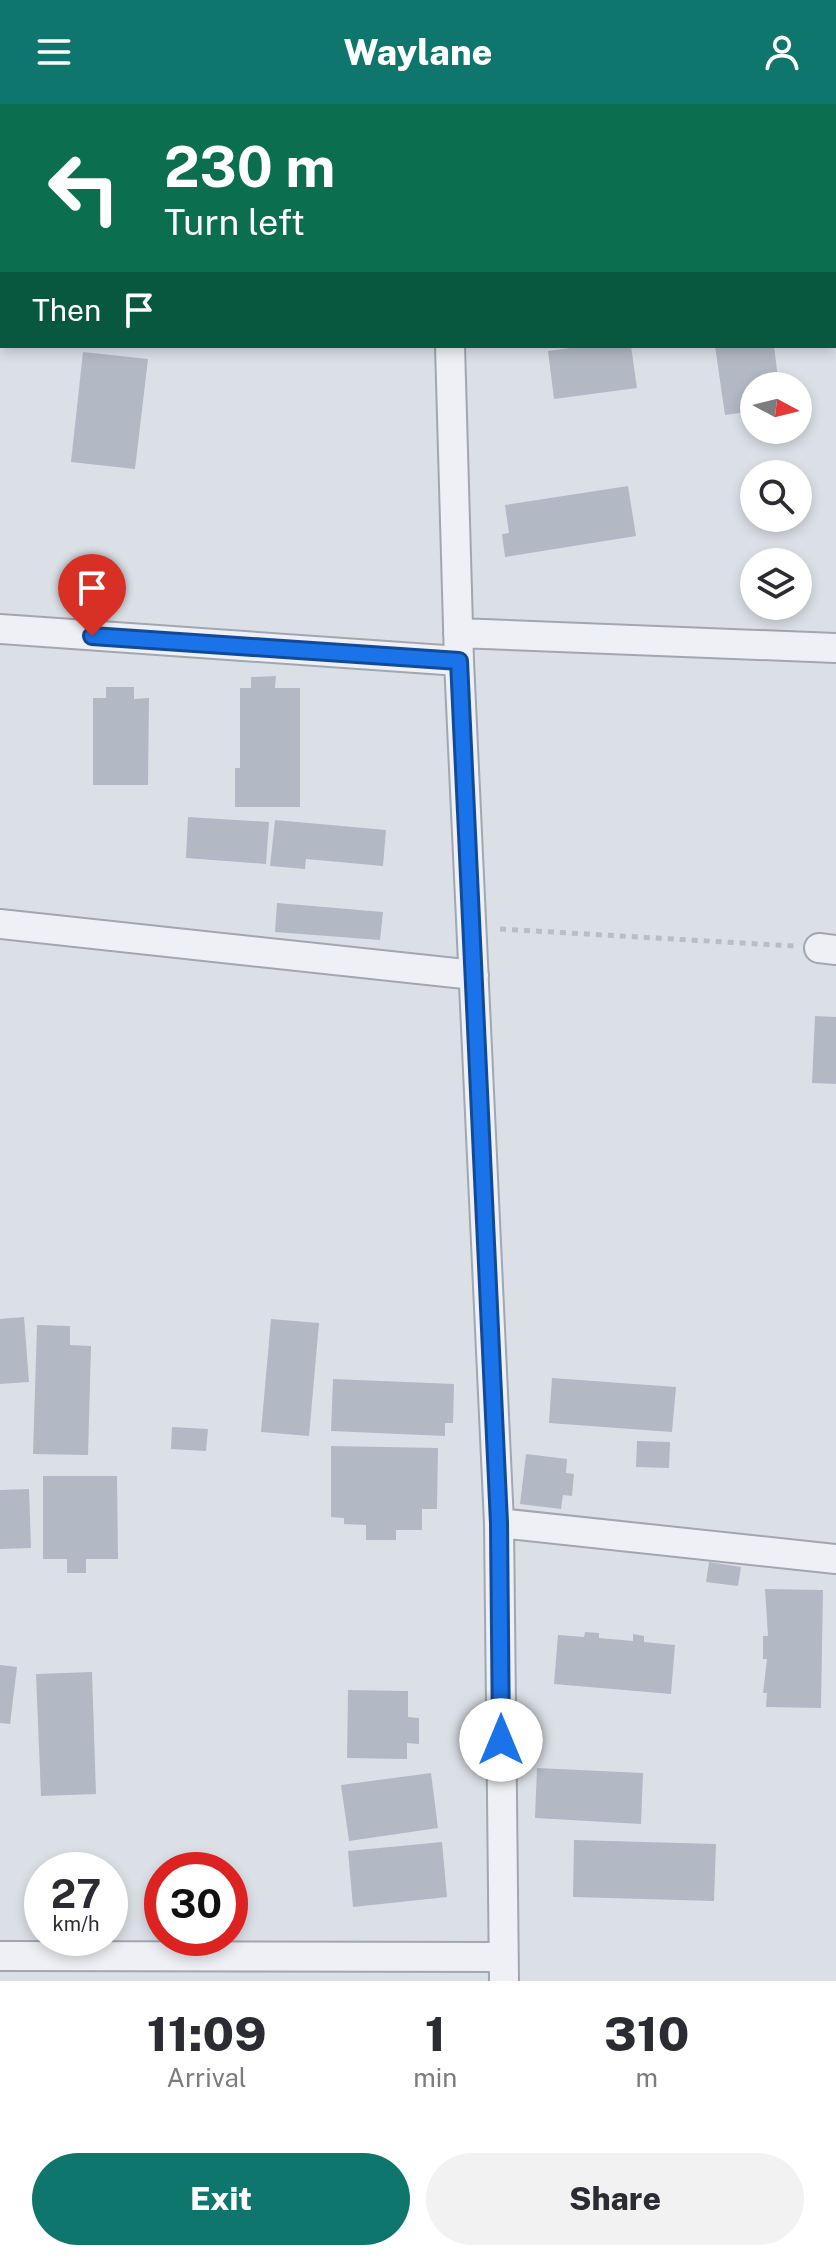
<!DOCTYPE html>
<html lang="en">
<head>
<meta charset="utf-8">
<style>
  :root { --surface:#fff; --page:#f2f2f3; --text:#2b2b33; --muted:#7c7c81; --accent:#0f766e }
  body { margin:0; font-family:"Public Sans",sans-serif; background:var(--page); color:var(--text); height:100vh; display:flex; flex-direction:column; font-size:30px; white-space:nowrap }
  * { box-sizing:border-box; margin:0 }
  p { font-size:26px; color:var(--muted) }
  .icon { flex:none; width:44px; height:44px; fill:none; stroke:currentColor; stroke-width:2; stroke-linecap:round; stroke-linejoin:round }
  .map { position:relative; height:1877px; overflow:hidden }
  .drawer { display:flex; flex-direction:column; background:var(--surface); flex:1 }
  .drawer>* { flex:none }
  .banner { position:absolute; left:0px; top:0px; width:836px; height:244px; box-shadow:0 4px 12px #0003; background:#0b6e4f; color:#fff; overflow:hidden }
  .needle { width:52px; rotate:97deg }
  .controls { position:absolute; left:740px; top:268px; display:grid; gap:16px }
  .controls a { display:grid; place-items:center; width:72px; height:72px; border-radius:50%; background:var(--surface); box-shadow:0 4px 12px #0003; font-size:40px }
  .speed { position:absolute; left:24px; top:1748px; display:flex; gap:16px; font-size:40px; font-weight:700; text-align:center }
  .speed>* { display:grid; place-content:center; width:104px; height:104px; border-radius:50%; background:var(--surface); box-shadow:0 4px 12px #0003; line-height:1 }
  .speed small { font-size:20px; font-weight:400 }
  .speed .limit { border:12px solid #d22; background:#fff; color:#111 }
  .pin { position:absolute; display:grid; place-items:center; width:68px; height:68px; color:#fff; margin:-82px -34px; border-radius:50% 50% 50% 0; rotate:-45deg; box-shadow:0 0 8px #0007 }
  .pin .icon { rotate:45deg }
  .me { position:absolute; width:88px; margin:-44px; rotate:0deg; stroke-linejoin:round; filter:drop-shadow(0 0 6px #0008) }
  .turn { display:flex; align-items:center; gap:28px; height:168px; padding:0 32px; font-size:36px }
  .turn .icon { width:104px; height:104px; stroke-width:2.5 }
  .turn b { display:block; font-size:56px; line-height:68px }
  .then { display:flex; align-items:center; height:76px; padding:0 32px; background:#0003; gap:16px; font-size:30px }
  .eta { display:flex; justify-content:space-evenly; align-items:center; height:136px; text-align:center }
  .eta b { font-size:48px; font-weight:800; line-height:56px }
  .cta { display:flex; gap:16px; margin-top:auto; padding:16px 32px }
  .cta a { flex:1; height:92px; border-radius:48px; background:var(--accent); color:#fff; font-size:32px; font-weight:800; line-height:92px; text-align:center }
  .cta a+a { background:var(--page); color:var(--text) }
  header { display:flex; justify-content:space-between; align-items:center; height:104px; padding:0 32px; background:var(--accent); color:#fff; font-size:36px; font-weight:800 }
  .map>svg:first-child { display:block }
  .building { fill:#b2b9c4 }
  .lines { fill:none; stroke-linecap:round; stroke-linejoin:round }
  .minor-casing { stroke:#a0a7b1; stroke-width:32 }
  .path { stroke:#b9bdc5; stroke-width:5; stroke-dasharray:6 6; stroke-linecap:butt }
  .minor { stroke:#eef0f5; stroke-width:28 }
  .route-casing { stroke:#114b97; stroke-width:20 }
  .route { stroke:#1a73e8; stroke-width:14 }
</style>
</head>
<body>
<header><svg class="icon" aria-label="menu" viewBox="0 0 24 24"><path d="M4 6h16M4 12h16M4 18h16"/></svg>Waylane<svg class="icon" aria-label="person" viewBox="0 0 24 24"><circle cx="12" cy="8" r="4"/><path d="M4 21q1-7 8-7t8 7"/></svg></header>
<div class="map">
<svg width="836" height="1877" viewBox="0 0 836 1877">
  <rect width="100%" height="100%" fill="#dbe0e7"/>
  <!-- building -->
  <path class="building" d="M584 242H631L637 284 554 295 548 247Z
    M715 242H774L779 282H754V307L725 311Z
    M83 248 148 255 135 365 71 358Z
    M628 382 636 432 505 453 502 430 509 429 505 401Z
    M276 572 275 584H300V703H235V664H240V584H251V573Z
    M106 583H134V595L149 594 148 681H93V594H106Z
    M188 713 269 718 266 760 186 754Z
    M275 716 386 726 383 762 306 755 305 765 270 762Z
    M277 799 383 808 380 836 275 828Z
    M815 912 836 913V980L812 979Z
    M24 1213 29 1278 0 1280V1215Z
    M271 1215 319 1219 309 1332 261 1328Z
    M37 1221 70 1222V1241L91 1242 88 1351 33 1350Z
    M552 1274 676 1283 672 1328 549 1319Z
    M333 1275 454 1280 453 1319H445V1332L331 1327Z
    M172 1323 208 1325 206 1347 171 1345Z
    M637 1337 670 1338 669 1364 636 1363Z
    M331 1342 438 1344 437 1405H422V1426H396V1436H366V1421L344 1420V1414L331 1413Z
    M526 1350 567 1355 566 1369 574 1370 572 1392 563 1391 561 1405 520 1400Z
    M43 1372H117L118 1455H86V1469H67V1455H43Z
    M29 1385 31 1444 0 1445V1386Z
    M709 1458 741 1463 738 1482 706 1478Z
    M765 1485 823 1486 821 1604 766 1603 767 1589H763L767 1555H763V1532H768Z
    M585 1528 599 1529V1534L633 1537V1530L644 1532V1538L675 1541 671 1590 554 1580 558 1531 584 1533Z
    M0 1561 17 1563 10 1620 0 1619Z
    M92 1568 96 1690 41 1692 36 1570Z
    M348 1586 408 1587V1613L419 1614V1640L407 1639V1655L347 1654Z
    M537 1664 643 1669 641 1720 535 1714Z
    M431 1669 438 1724 349 1737 341 1681Z
    M574 1736 716 1740 714 1797 573 1793Z
    M442 1738 447 1793 353 1803 348 1747Z"/>
  <g class="lines">
    <!-- minor casing -->
    <g class="minor-casing">
      <path id="minor" d="M448 0V2
        M0 197 2 198
        M450 242 459 557 499 1419 504 1877
        M0 525 459 557
        M458 529 836 544
        M0 820 474 871
        M819 844 836 846
        M499 1419 836 1455
        M0 1852 503 1853"/>
    </g>
    <!-- path -->
    <path class="path" d="M500 825 794 842"/>
    <!-- minor -->
    <use href="#minor" class="minor"/>
  </g>
  <g class="lines">
    <!-- route casing -->
    <g class="route-casing">
      <path id="route" d="M92 532 459 557 499 1419 501 1636"/>
    </g>
    <!-- route -->
    <use href="#route" class="route"/>
  </g>
</svg>
<div class="controls">
<a><svg class="needle" viewBox="-14 -14 28 28"><path d="M0-13l5 13h-10z" fill="#e53935"/><path d="M0 13l5-13h-10z" fill="#7c7c81"/></svg></a>
<a><svg class="icon" aria-label="search" viewBox="0 0 24 24"><circle cx="10" cy="10" r="6"/><path d="M15 15l6 6"/></svg></a>
<a><svg class="icon" aria-label="layers" viewBox="0 0 24 24"><path d="M12 4l9 5-9 5-9-5zM3 14l9 5 9-5"/></svg></a>
</div>
<div class="speed"><div>27<small>km/h</small></div><div class="limit">30</div></div>
<div class="pin" style="left:92px;top:532px;background:#d93025"><svg class="icon" aria-label="arrive" viewBox="0 0 24 24"><path d="M6 21V4h12l-3 4 3 4H6"/></svg></div>
<svg class="me" style="left:501px;top:1636px" viewBox="-20 -20 40 40"><circle r="19" fill="#fff"/><path d="M0-13L10 11 0 6-10 11z" fill="#1a73e8"/></svg>
<div class="banner">
<div class="turn"><svg class="icon" aria-label="left" viewBox="0 0 24 24"><path d="M17 20v-9H6M10 6l-5 5 5 5"/></svg><div><b>230 m</b>Turn left</div></div>
<div class="then">Then<svg class="icon" aria-label="arrive" viewBox="0 0 24 24"><path d="M6 21V4h12l-3 4 3 4H6"/></svg></div>
</div>
</div>
<section class="drawer">
<div class="eta">
<div><b>11:09</b><p>Arrival</p></div>
<div><b>1</b><p>min</p></div>
<div><b>310</b><p>m</p></div>
</div>
<div class="cta"><a>Exit</a><a>Share</a></div>
</section>
</body>
</html>
